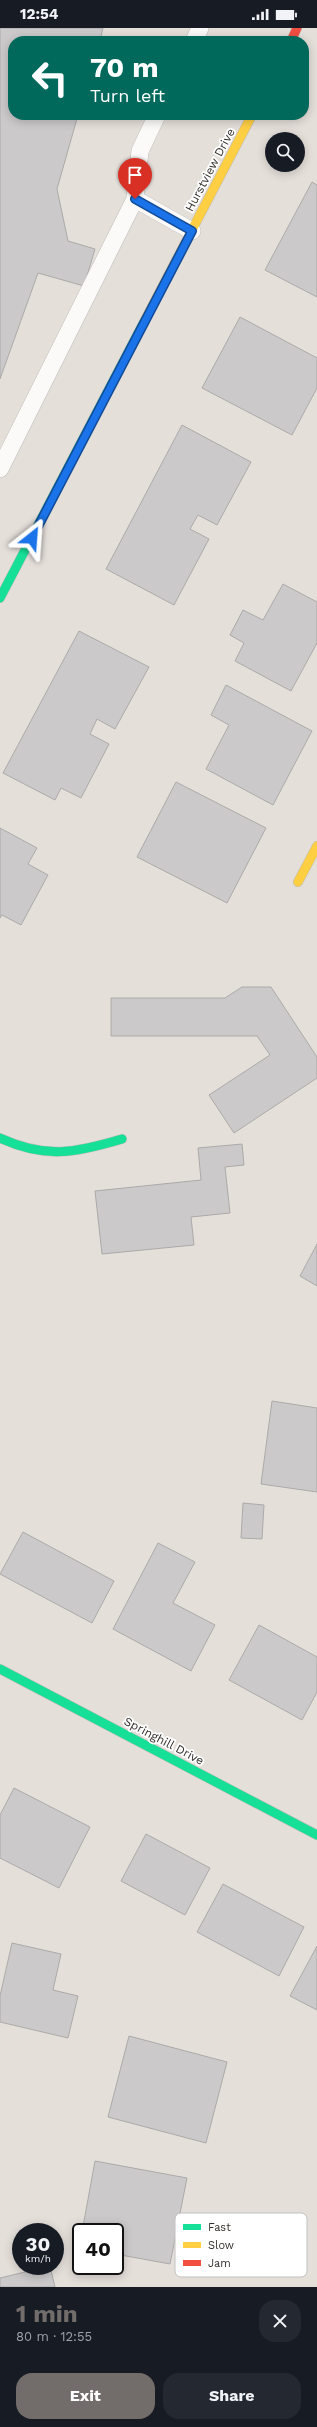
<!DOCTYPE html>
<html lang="en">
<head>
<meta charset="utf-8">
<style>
  :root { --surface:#171b24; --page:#242831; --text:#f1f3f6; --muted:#9ea1a6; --accent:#726d6a }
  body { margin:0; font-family:"Work Sans",sans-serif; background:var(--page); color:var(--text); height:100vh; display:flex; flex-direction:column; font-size:15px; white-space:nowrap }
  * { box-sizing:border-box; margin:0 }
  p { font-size:13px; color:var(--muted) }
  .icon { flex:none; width:22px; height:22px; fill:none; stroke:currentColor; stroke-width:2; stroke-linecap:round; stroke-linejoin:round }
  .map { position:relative; height:2259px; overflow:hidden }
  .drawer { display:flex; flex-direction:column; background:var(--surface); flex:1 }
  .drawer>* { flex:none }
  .hud { position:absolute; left:8px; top:8px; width:301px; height:84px; border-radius:16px; box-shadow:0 2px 10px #0003; background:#00695c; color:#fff; overflow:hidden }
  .controls { position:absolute; left:265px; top:104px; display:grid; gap:8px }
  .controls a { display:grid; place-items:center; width:40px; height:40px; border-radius:50%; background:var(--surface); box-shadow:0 2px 10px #0003; font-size:20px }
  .speed { position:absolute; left:12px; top:2195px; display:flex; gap:8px; font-size:20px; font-weight:700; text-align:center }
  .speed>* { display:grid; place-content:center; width:52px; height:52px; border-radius:50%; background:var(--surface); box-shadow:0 2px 10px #0003; line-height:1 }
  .speed small { font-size:10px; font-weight:400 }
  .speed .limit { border:2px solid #111; border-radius:6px; background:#fff; color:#111 }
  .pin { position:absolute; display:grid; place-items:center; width:34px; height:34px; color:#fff; margin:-41px -17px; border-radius:50% 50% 50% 0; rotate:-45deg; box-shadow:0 0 4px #0007 }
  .pin .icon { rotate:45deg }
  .me { position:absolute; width:44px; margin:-22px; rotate:28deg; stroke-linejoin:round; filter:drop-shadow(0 0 3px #0008) }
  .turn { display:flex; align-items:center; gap:14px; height:84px; padding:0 16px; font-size:18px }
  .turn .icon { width:52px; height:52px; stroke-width:2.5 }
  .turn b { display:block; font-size:28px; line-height:34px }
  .round { display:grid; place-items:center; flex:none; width:42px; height:42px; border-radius:16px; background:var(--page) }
  .headline { display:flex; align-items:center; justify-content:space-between; height:68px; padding:0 16px }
  h1 { font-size:24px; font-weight:700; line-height:30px; color:var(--accent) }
  .button { display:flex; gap:8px; margin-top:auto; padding:8px 16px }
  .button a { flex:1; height:46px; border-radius:16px; background:var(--accent); color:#fff; font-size:16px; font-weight:700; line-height:46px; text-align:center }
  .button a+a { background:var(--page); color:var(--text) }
  .status { display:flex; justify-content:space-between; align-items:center; height:28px; padding:0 20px; background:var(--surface); direction:ltr }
  .status svg { height:11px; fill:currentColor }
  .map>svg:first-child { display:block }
  .building { fill:#cbc9c9; stroke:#acaaa9 }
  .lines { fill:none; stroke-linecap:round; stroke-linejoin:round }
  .lane-casing { stroke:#bfbbb7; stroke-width:18 }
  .fast-casing { stroke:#bfbbb7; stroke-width:10 }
  .slow-casing { stroke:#bfbbb7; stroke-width:10 }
  .jam-casing { stroke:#bfbbb7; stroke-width:10 }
  .lane { stroke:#fbfaf9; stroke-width:17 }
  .fast { stroke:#16e098; stroke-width:9 }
  .slow { stroke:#ffcf43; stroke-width:9 }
  .jam { stroke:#f24e42; stroke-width:9 }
  .route-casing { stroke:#114b97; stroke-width:10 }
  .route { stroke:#1a73e8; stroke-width:7 }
  .labels { text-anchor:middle; stroke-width:3.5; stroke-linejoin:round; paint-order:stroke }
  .street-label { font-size:12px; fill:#34302d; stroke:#fff }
  .key { fill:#fff; stroke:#c2c1c0; stroke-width:1 }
  .key-label { font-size:11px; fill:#34302d }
</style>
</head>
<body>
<div class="status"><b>12:54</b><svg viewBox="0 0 49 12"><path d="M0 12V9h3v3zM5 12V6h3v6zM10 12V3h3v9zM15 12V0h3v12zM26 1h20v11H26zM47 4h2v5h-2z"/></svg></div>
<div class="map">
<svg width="317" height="2259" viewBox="0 0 317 2259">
  <rect width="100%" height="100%" fill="#e5dfda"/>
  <!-- building -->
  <path class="building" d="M0 0H103L100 13H13V87H78L57 161 68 213 95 221 84 258 38 245 0 351Z
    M312 154 317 157V269L265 242Z
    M240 289 317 330V360L292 407 202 360Z
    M182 397 251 434 217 497 198 487 190 501 209 511 174 577 106 541Z
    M283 556 317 574V615L291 663 235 633 244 615 230 607 243 582 263 592Z
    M79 603 149 639 115 701 97 691 90 706 109 716 81 770 61 760 55 772 3 745Z
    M226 657 312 703 273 777 206 741 229 697 211 687Z
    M176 754 266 800 227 875 137 829Z
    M0 800 37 820 28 836 48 847 21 897 2 887 0 890Z
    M242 959H271L317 1029V1050L234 1105 209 1067 270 1027 257 1008H111V970H225Z
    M242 1116 244 1137 225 1139 230 1185 191 1189 194 1217 102 1226 95 1163 201 1152 198 1120Z
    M317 1216V1258L300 1248Z
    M272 1373 317 1380V1464L261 1456Z
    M243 1475 264 1477 262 1511 241 1510Z
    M23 1504 114 1553 92 1595 0 1546Z
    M158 1515 195 1534 173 1575 215 1597 191 1643 113 1601Z
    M259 1597 317 1629V1664L302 1692 229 1652Z
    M14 1760 90 1799 59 1860 0 1830V1787Z
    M146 1806 210 1840 185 1887 121 1853Z
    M223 1856 304 1899 279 1948 197 1904Z
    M12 1915 61 1926 53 1962 78 1968 68 2010 0 1994V1968Z
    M317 1918V1982L290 1968Z
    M129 2008 227 2034 206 2115 108 2089Z
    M95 2133 187 2150 170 2236 115 2226V2204H82Z
    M50 2238 55 2259H0V2250Z"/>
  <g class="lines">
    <!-- lane casing -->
    <g class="lane-casing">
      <path id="lane" d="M194 13 200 0
        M135 171 192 203
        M0 441 135 171 140 123 157 87"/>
    </g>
    <!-- fast casing -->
    <g class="fast-casing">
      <path id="fast" d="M0 570 145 292
        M0 1110C46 1131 75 1125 122 1111
        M0 1641 317 1807"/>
    </g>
    <!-- slow casing -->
    <g class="slow-casing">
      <path id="slow" d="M145 292 252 87
        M298 854 317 818"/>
    </g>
    <!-- jam casing -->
    <g class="jam-casing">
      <path id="jam" d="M291 13 297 0"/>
    </g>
    <!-- lane -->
    <use href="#lane" class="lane"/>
    <!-- fast -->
    <use href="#fast" class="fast"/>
    <!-- slow -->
    <use href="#slow" class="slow"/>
    <!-- jam -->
    <use href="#jam" class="jam"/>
  </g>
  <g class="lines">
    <!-- route casing -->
    <g class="route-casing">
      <path id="route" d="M32 510 192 203 135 171"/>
    </g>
    <!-- route -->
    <use href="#route" class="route"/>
  </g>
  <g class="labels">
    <!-- street labels -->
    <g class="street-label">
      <text transform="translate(210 142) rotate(-62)" y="4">Hurstview Drive</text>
      <text transform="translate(164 1713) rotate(28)" y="4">Springhill Drive</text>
    </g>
  </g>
  <!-- legend -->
  <rect x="175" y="2185" width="132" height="64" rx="6" class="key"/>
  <rect x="183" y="2196" width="18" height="6" fill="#16e098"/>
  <rect x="183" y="2214" width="18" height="6" fill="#ffcf43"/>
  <rect x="183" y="2232" width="18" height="6" fill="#f24e42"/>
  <g class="key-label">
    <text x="208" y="2203">Fast</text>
    <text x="208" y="2221">Slow</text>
    <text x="208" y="2239">Jam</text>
  </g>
</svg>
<div class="controls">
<a><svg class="icon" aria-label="search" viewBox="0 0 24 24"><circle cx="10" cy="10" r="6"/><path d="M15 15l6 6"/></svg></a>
</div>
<div class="speed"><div>30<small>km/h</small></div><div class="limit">40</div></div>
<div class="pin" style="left:135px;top:171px;background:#d93025"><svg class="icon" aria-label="arrive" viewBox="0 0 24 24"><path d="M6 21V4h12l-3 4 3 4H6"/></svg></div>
<svg class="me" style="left:32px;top:510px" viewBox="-20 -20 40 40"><path d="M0-17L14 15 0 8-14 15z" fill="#1a73e8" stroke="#fff" stroke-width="4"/></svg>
<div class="hud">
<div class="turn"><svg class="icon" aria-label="left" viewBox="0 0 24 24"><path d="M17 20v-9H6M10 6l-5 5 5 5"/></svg><div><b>70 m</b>Turn left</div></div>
</div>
</div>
<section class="drawer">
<div class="headline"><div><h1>1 min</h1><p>80 m · 12:55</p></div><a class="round"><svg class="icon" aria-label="close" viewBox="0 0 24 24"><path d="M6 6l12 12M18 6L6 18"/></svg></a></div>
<div class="button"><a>Exit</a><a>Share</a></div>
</section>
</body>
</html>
